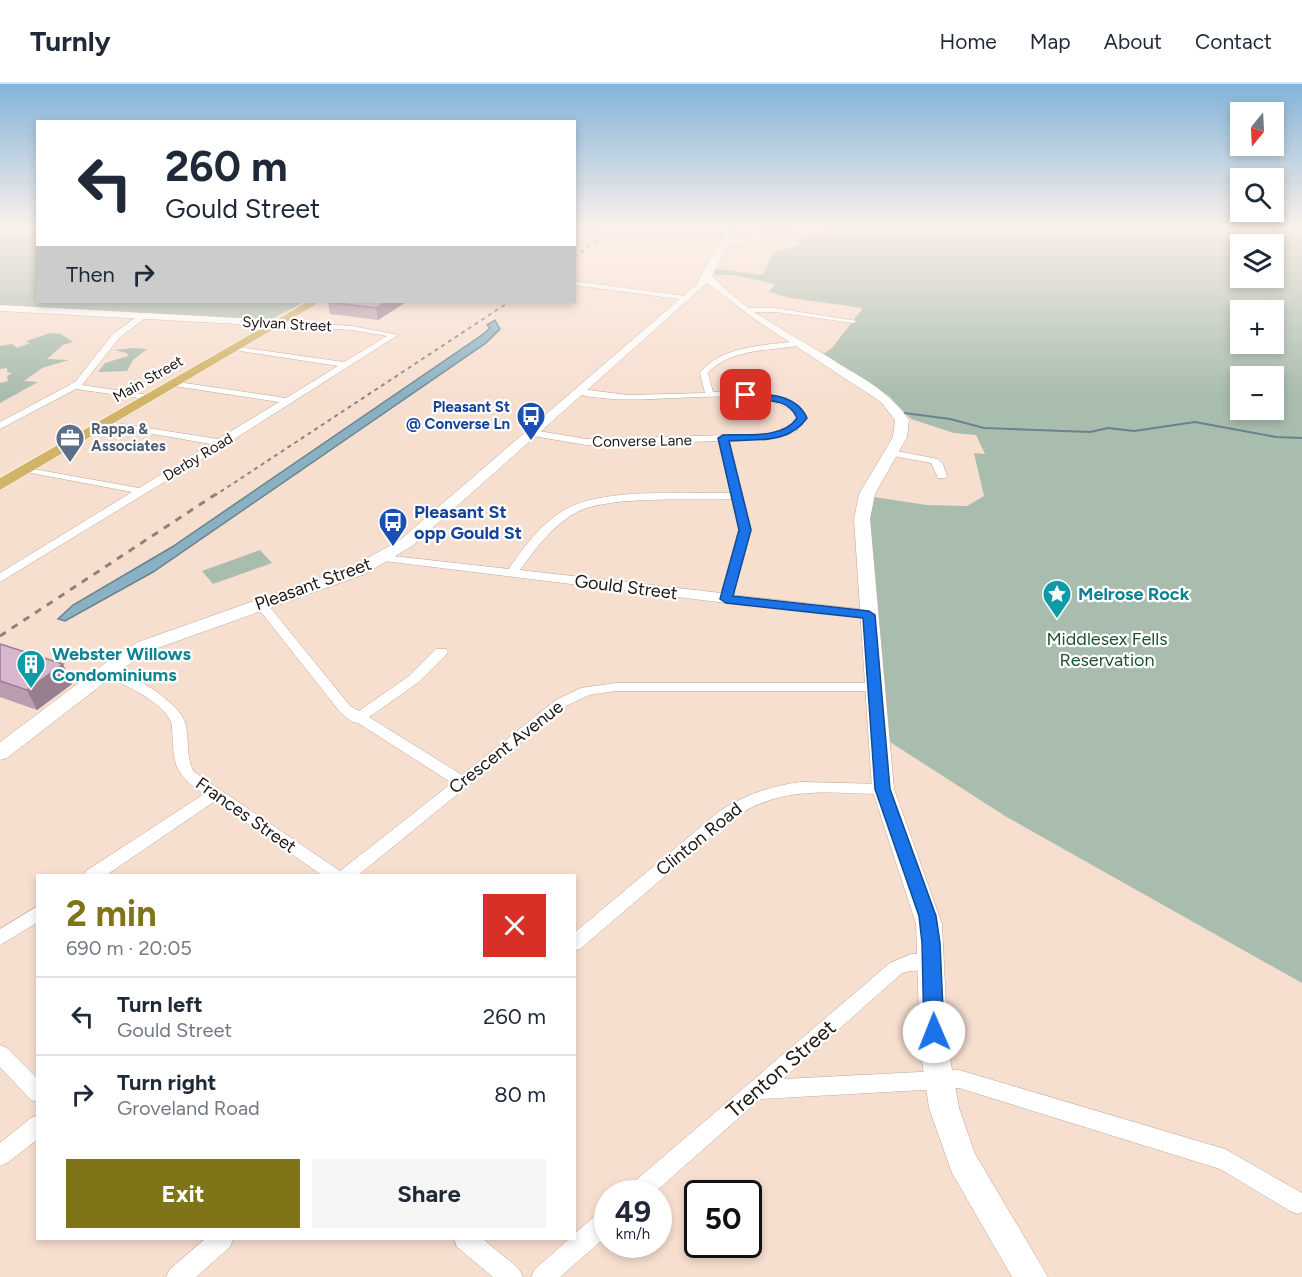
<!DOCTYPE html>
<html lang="en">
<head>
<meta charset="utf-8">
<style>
  :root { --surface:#fff; --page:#f6f6f7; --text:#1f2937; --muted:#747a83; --line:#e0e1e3; --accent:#7f7518 }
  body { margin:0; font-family:Figtree,sans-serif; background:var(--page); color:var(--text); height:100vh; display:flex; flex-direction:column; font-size:22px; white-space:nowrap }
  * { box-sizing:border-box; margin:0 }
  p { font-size:20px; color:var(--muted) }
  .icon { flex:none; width:33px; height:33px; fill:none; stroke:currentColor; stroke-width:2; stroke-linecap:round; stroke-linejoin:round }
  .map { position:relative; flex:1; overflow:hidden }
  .panel { position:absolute; left:36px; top:790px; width:540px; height:366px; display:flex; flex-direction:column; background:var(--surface); border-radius:0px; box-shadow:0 3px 9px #0003 }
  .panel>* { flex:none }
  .hud { position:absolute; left:36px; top:36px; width:540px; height:183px; border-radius:0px; box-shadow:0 3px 9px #0003; background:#fff; color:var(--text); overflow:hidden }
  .needle { width:39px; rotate:198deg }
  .tools { position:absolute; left:1230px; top:18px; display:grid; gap:12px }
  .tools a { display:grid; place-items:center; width:54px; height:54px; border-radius:0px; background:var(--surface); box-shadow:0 3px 9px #0003; font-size:30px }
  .speed { position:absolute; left:594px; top:1096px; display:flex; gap:12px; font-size:30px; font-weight:700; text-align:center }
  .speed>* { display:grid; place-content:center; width:78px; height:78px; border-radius:50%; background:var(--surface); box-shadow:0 3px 9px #0003; line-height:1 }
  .speed small { font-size:15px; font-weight:400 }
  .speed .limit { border:3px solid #111; border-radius:9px; background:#fff; color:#111 }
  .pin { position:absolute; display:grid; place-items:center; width:51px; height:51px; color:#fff; margin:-26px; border-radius:12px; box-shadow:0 3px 9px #0006 }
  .me { position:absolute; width:66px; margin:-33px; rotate:359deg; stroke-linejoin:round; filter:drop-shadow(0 0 4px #0008) }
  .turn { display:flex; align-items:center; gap:21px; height:126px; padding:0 30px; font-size:27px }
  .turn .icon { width:78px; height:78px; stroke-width:2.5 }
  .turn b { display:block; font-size:42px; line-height:51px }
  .then { display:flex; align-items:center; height:57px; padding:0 30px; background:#0003; gap:12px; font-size:22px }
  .round { display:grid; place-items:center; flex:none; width:63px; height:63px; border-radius:0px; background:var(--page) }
  .head { display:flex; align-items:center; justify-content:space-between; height:102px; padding:0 30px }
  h1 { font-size:36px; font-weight:700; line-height:45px; color:var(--accent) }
  .button { display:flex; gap:12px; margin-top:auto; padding:12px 30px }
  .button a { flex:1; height:69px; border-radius:0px; background:var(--accent); color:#fff; font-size:24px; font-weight:700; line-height:69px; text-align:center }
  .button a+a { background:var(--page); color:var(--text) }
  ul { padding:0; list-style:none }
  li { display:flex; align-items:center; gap:18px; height:78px; padding:0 30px; border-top:2px solid var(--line) }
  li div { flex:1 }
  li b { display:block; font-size:22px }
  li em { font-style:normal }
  header { display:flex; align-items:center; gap:36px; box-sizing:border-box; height:84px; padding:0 30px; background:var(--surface); border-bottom:2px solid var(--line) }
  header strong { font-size:28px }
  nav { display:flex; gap:33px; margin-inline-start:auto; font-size:21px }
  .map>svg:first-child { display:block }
  .green { fill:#a9bdae; fill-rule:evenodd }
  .water { fill:#89b1c3; stroke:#69838e; stroke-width:1.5 }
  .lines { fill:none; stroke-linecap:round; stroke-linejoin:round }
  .stream { stroke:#69838e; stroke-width:2 }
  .street-casing { stroke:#bca697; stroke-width:1 }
  .secondary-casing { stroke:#bca697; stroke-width:1 }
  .primary-casing { stroke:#fff; stroke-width:1 }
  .street { fill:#fff; fill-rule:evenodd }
  .secondary { fill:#fff; fill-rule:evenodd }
  .primary { fill:#d1b468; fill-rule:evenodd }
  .rail-far1 { stroke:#918176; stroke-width:2; stroke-dasharray:4 4; stroke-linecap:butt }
  .rail { stroke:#918176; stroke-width:3; stroke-dasharray:7 7; stroke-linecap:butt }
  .wall { fill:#ba9db1 }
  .shaded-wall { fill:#977f90 }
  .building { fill:#d8b6ce; stroke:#977f90; stroke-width:1.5 }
  .route { fill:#1a73e8; stroke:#114b97; stroke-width:1.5 }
  .labels { text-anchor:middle; stroke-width:4.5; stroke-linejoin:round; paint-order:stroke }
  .far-street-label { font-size:15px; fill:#1f1711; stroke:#fff }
  .far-transit-label { font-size:15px; font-weight:bold; fill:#164399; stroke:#fff; text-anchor:end }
  .far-service-label { font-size:15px; font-weight:bold; fill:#4e5e75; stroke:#fff; text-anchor:start }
  .transit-label { font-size:18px; font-weight:bold; fill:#164399; stroke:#fff; text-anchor:start }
  .street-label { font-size:18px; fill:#1f1711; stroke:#fff }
  .culture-label { font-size:18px; font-weight:bold; fill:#0d838f; stroke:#fff; text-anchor:start }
  .park-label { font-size:18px; fill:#1c5331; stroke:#fff }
  .near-street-label { font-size:21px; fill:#1f1711; stroke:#fff }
</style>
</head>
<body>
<header>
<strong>Turnly</strong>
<nav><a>Home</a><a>Map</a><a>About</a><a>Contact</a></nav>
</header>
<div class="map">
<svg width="1302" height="1193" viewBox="0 0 1302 1193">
  <rect width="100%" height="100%" fill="#f7dfd0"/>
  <!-- green -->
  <path class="green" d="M0 144H37L38 218H304L272 235 100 228 0 221Z
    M840 144H1302V899L1005 732 890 658 870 431 874 413 927 421 967 422 984 412 974 369 985 370 976 351 954 349 911 335 889 312 823 270 832 264 863 224 791 214 769 208 775 200 734 191H714L716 185 763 191 773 169 802 160 793 157ZM1240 160H1274V194H1240ZM1240 226H1274V260H1240ZM1240 292H1274V326H1240Z
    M50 249 61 250 73 258 63 261 47 275 69 276 42 284 24 297 38 298 0 319V299L8 297 7 292 12 289 7 288V284L0 285V262L12 260 17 264 30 259 26 257Z
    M134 264 147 265 133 276 127 287 98 288 105 279 128 272 127 269 114 266Z
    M260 466 272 479 213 500 202 487Z"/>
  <!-- water -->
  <path class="water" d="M495 236 500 245 486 259 153 488 65 537 58 535 73 521 172 463 482 251 490 244 487 241Z"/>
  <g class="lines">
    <!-- stream -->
    <path class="stream" d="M904 329 950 335 984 344 1090 348 1108 344 1134 347 1195 338 1276 353 1302 354"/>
    <!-- street casing -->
    <g class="street-casing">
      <path id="street" d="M595 144H603L574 160V155Z
        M782 144H793C779 151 736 164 723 158Z
        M574 197 686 212 690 214 686 216 574 201Z
        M749 224H775L857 237 853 239 775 228H746L745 226Z
        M138 232 145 234 119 254 82 301 149 311 152 312V316L76 305 0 345V338L75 298 113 250Z
        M273 237 352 242 398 251 225 361 0 498V489L132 408 26 388 22 387V383L139 404 211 360 106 342 101 339 103 337 218 355 279 318 174 302 170 299 171 297 286 314 338 282 234 266H231V262L344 278 387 252 352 246 276 241H273Z
        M800 257H803V261C773 267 730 264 708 289L713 308C735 308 782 307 798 322 801 325 804 330 807 334L795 348 766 356 729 357 751 445 733 511 869 526 873 527 875 530 873 533 726 519 384 477 378 474 384 471 509 485C524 462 545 435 570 423 610 404 686 410 731 409L719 357 586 361 533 352 528 349 533 346 586 355 766 350 789 344 797 334C794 330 792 326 788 324 748 301 652 321 602 314 593 313 582 313 576 308L580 305 628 311 705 309 700 289C721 261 768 261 800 257ZM733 415 739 445 721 509 520 486C535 465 554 440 577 428 610 411 693 417 733 415Z
        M891 366 938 375 943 380 947 392 946 394H938L931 379 888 371V367Z
        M261 516 265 517 350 622 359 627 409 592 436 565H446L448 568 446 571 419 598 369 633 462 691 556 616 581 604 616 599H874L881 603 874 607H616L589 611 566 622 357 792H323L215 717 105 792H84L86 787 204 710C183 695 174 688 173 661 172 654 173 645 171 638 164 618 119 597 101 591L99 588 101 585C121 580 179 618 185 638 190 655 185 672 194 688L340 787 452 699 358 639 352 638 340 628 257 523 255 520 257 517Z
        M801 698 883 700 888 701 891 705 888 709 883 710C826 709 783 701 733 734L580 865 574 867V849L721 726C747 710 771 702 801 698Z
        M38 822V838L0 861V845Z
        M911 870H932L938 873 941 878 938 883C926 888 914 885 902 889L783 995 959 986 1225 1065 1302 1109V1128L1298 1130 1290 1127 1220 1085 959 1004 760 1015 653 1110H626L629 1102 890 879Z
        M0 961 7 964 38 995V1018L31 1016 0 983Z
        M38 1031V1055L7 1079 0 1082V1059L31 1034Z
        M608 1125V1151L560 1193H531L535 1185 569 1155H574V1150L600 1128Z
        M205 1155H233L230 1163 196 1193H166L170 1185Z
        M454 1155H483L519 1185 523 1193H493L457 1163Z"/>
    </g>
    <!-- secondary casing -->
    <g class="secondary-casing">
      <path id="secondary" d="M727 144H736L712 192C746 229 799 254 841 281 868 297 891 310 909 336L907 353 875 410 870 435 894 705 942 840 948 963 959 1024 975 1070 1048 1193H1012L952 1089 929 1024 920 963 916 840 872 705 854 435 859 410 893 353 895 336 881 318 756 236 707 199 412 462 365 490 152 566 122 585 7 674 0 676V658L108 577 138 558 353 482 400 456 696 201Z
        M0 221 276 236 282 239 276 242 0 227Z"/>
    </g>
    <!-- primary casing -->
    <g class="primary-casing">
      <path id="primary" d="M307 218H320L0 406V394Z"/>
    </g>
    <!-- street -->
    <use href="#street" class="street"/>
    <!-- secondary -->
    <use href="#secondary" class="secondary"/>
    <!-- primary -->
    <use href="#primary" class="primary"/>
    <!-- rail-far1 -->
    <path class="rail-far1" d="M574 173 616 144
      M214 412 509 218"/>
    <!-- rail -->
    <path class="rail" d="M0 552 216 410"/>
  </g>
  <!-- wall -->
  <path class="wall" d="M328 218H406L378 236 330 230Z
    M0 560 72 600 37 626 0 613Z"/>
  <!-- shaded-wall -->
  <path class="shaded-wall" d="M386 218H406L378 236 376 224Z
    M63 580 72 600 37 626 27 606Z"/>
  <!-- building -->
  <path class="building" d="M328 218H386L376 224Z
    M0 560 63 580 27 606 0 597Z"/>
  <!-- sky -->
  <linearGradient id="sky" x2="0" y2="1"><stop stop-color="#82b3d9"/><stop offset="0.46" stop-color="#fbf1ea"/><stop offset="1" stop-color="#fbf1ea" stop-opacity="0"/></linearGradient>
  <rect width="1302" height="311" fill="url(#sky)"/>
  <!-- route -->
  <path class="route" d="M746 309C769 310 797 311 807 334 789 360 758 355 729 357L751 446 733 512 869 527 875 531 890 705 936 832 940 859 944 948 941 954 934 957 927 954 924 948 922 859 919 832 875 705 863 534 726 519 720 515 739 446 718 354 723 351C747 350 783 355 797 334 789 313 762 317 743 313L742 311Z"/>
  <!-- icons -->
  <defs>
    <g id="bus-pin" transform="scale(1.5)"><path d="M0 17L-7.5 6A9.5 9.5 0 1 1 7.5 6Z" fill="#1a4fb4" stroke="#fff"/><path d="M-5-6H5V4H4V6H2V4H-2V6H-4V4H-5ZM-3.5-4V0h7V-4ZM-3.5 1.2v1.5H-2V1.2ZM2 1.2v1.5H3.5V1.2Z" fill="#fff"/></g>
    <g id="office-pin" transform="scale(1.5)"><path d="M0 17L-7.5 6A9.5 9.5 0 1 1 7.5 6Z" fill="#5c6f8a" stroke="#fff"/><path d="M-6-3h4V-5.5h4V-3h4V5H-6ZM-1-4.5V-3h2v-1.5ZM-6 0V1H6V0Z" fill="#fff"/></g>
    <g id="sight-pin" transform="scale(1.5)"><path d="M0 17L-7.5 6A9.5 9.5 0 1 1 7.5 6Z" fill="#0f9aa8" stroke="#fff"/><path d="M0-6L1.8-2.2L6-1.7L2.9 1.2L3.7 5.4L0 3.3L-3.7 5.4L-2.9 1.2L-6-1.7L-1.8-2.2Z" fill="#fff"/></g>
    <g id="building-pin" transform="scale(1.5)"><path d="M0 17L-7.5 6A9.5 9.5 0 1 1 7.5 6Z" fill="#0f9aa8" stroke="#fff"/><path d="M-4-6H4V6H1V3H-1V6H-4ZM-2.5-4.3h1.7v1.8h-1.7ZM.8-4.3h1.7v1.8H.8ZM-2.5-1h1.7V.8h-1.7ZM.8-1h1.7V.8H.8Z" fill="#fff"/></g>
  </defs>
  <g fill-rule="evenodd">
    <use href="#bus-pin" x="531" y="332"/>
    <use href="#office-pin" x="70" y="354"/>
    <use href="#bus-pin" x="393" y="438"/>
    <use href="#sight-pin" x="1057" y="510"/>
    <use href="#building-pin" x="31" y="580"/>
  </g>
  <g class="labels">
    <!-- far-street labels -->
    <g class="far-street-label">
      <text transform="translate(287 240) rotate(3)" y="5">Sylvan Street</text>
      <text transform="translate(148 295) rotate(-30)" y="5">Main Street</text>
      <text transform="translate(642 357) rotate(-1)" y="5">Converse Lane</text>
      <text transform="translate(198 373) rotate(-31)" y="5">Derby Road</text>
    </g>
    <!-- far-transit labels -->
    <g class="far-transit-label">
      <text x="510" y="328">Pleasant St<tspan x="510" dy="17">@ Converse Ln</tspan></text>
    </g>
    <!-- far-service labels -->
    <g class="far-service-label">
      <text x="91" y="350">Rappa &amp;<tspan x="91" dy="17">Associates</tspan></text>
    </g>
    <!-- transit labels -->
    <g class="transit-label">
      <text x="414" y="434">Pleasant St<tspan x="414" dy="21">opp Gould St</tspan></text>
    </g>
    <!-- street labels -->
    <g class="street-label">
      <text transform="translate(313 500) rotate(-20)" y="6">Pleasant Street</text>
      <text transform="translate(626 503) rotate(7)" y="6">Gould Street</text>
      <text transform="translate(506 663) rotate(-38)" y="6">Crescent Avenue</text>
      <text transform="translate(246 731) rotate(35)" y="6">Frances Street</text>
      <text transform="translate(699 755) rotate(-39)" y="6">Clinton Road</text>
    </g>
    <!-- culture labels -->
    <g class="culture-label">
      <text x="1078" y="516">Melrose Rock</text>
      <text x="52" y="576">Webster Willows<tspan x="52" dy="21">Condominiums</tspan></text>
    </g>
    <!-- park labels -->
    <g class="park-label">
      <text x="1107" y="561">Middlesex Fells<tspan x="1107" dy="21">Reservation</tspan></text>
    </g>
    <!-- near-street labels -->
    <g class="near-street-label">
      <text transform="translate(781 985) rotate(-41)" y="7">Trenton Street</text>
    </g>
  </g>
</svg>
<div class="tools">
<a><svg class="needle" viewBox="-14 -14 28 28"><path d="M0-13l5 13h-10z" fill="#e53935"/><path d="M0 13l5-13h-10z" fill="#747a83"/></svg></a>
<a><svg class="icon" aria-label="search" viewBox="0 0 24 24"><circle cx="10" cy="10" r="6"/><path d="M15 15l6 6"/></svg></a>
<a><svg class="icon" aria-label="layers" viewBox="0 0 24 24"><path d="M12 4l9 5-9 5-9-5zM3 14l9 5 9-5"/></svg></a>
<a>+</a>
<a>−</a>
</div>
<div class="speed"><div>49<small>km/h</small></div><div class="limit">50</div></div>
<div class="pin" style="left:746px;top:311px;background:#d93025"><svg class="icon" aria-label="arrive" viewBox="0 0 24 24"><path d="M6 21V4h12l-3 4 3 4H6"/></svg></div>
<svg class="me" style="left:934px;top:948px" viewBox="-20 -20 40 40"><circle r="19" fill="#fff"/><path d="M0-13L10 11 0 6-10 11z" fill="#1a73e8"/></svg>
<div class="hud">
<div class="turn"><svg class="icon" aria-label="left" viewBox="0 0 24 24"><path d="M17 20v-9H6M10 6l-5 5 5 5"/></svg><div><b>260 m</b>Gould Street</div></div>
<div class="then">Then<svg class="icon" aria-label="right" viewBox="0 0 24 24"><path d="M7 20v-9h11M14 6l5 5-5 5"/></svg></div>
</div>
<section class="panel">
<div class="head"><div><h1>2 min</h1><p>690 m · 20:05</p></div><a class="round" style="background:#d93025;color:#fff"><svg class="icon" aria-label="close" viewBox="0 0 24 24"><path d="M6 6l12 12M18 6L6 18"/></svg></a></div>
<ul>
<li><svg class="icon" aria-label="left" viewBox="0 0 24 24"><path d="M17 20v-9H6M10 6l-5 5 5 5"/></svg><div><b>Turn left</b><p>Gould Street</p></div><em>260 m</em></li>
<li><svg class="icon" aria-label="right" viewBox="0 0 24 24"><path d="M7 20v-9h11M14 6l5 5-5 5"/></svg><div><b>Turn right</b><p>Groveland Road</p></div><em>80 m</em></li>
</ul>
<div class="button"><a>Exit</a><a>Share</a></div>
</section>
</div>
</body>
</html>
